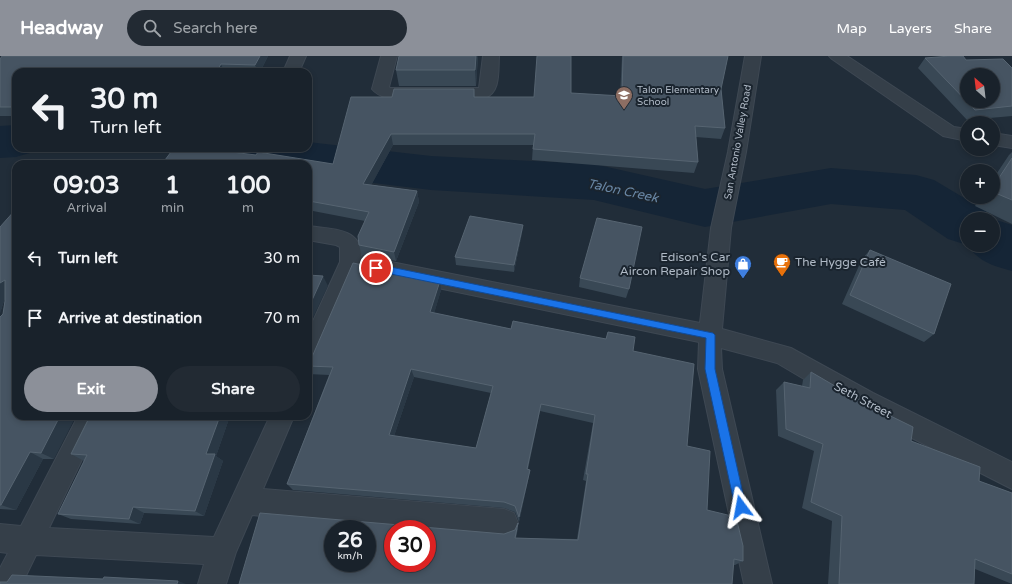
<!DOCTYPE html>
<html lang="en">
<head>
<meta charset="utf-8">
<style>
  :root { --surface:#19222b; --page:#222a33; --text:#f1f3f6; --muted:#9fa4a9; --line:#373f47; --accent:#8c9099 }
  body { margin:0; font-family:"Varela Round",sans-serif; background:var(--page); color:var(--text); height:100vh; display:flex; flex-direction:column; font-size:15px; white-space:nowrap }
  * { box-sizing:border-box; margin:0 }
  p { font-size:13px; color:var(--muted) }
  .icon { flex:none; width:22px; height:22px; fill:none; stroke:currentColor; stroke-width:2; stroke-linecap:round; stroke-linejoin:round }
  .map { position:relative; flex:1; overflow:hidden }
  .side { position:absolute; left:12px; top:104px; width:300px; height:260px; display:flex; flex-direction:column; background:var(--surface); border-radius:12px; box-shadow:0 2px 6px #0003,0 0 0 1px var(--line) }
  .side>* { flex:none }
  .hud { position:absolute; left:12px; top:12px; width:300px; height:84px; border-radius:12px; box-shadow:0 2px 6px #0003,0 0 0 1px var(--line); background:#19222b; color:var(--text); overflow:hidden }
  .needle { width:26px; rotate:332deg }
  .controls { position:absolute; left:960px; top:12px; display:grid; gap:8px }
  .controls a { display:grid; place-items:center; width:40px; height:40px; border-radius:50%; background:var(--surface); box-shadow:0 2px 6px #0003,0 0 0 1px var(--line); font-size:20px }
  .speed { position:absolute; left:324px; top:464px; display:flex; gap:8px; font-size:20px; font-weight:700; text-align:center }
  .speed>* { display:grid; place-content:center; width:52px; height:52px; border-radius:50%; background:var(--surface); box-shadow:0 2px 6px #0003,0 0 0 1px var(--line); line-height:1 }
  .speed small { font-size:10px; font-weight:400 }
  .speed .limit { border:6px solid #d22; background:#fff; color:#111 }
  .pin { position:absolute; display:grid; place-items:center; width:34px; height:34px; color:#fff; margin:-17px; border:2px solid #fff; border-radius:50%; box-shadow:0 1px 4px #0007 }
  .me { position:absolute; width:44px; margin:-22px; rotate:347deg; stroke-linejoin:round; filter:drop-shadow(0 0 3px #0008) }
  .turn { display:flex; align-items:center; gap:14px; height:84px; padding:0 12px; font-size:18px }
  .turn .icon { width:52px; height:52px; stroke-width:2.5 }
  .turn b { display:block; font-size:28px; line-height:34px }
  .eta { display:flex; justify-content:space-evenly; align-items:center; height:68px; text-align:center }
  .eta b { font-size:24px; font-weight:800; line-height:28px }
  .action { display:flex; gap:8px; margin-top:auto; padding:8px 12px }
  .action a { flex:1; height:46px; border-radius:24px; background:var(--accent); color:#fff; font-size:16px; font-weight:800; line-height:46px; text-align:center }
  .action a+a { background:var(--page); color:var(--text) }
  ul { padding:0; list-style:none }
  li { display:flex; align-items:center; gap:12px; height:60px; padding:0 12px }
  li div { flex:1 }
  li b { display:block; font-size:15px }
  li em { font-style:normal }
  header { display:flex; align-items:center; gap:24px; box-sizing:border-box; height:56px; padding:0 20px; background:var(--accent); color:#fff }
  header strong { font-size:19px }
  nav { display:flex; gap:22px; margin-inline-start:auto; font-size:14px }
  .search { width:280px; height:36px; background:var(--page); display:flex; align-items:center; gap:10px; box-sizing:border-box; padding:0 14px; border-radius:22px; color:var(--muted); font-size:15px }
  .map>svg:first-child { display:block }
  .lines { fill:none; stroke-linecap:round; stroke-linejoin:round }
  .river { fill:#152536; fill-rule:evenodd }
  .minor-casing { stroke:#3e4853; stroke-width:2 }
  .minor { fill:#353f49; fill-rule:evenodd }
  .wall { fill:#394855; fill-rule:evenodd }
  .shaded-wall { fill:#2a3845 }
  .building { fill:#465462; stroke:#566471; fill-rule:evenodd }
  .route { fill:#1a73e8; stroke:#114b97 }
  .labels { text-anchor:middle; stroke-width:4; stroke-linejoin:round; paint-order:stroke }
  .far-poi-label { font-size:10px; fill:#b0bac6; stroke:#1a242e; text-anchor:start }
  .far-street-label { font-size:10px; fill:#b0bac6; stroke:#1a242e }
  .poi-label { font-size:12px; fill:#b0bac6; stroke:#1a242e; text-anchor:end }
  .street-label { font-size:12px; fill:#b0bac6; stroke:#1a242e }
  .water-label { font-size:13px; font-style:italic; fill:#6987a5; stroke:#1a242e }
</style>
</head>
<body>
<header>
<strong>Headway</strong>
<div class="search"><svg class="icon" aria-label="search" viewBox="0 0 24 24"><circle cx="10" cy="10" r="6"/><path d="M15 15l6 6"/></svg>Search here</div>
<nav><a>Map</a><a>Layers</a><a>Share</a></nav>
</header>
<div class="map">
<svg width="1012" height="528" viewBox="0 0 1012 528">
  <rect width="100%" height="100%" fill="#212d39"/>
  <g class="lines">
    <!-- river -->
    <path class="river" d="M16 69V92H35L33 96 16 101 0 102V70Z
      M308 86 431 100 594 108 705 133 831 112 916 119 934 124 986 155 990 163H967V189L948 183 905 154 831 148 705 171 594 144 431 134 308 119V108H244L228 103 221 92H308Z
      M993 163 1012 169V215C994 210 978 206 968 189H993Z"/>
    <!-- minor casing -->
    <g class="minor-casing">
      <path id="minor" d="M290 0H306L299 16H283Z
        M381 0H397L389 31 390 32H479L483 0H499C498 14 501 38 484 42H387C381 40 376 38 372 33Z
        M745 0H761L746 96 731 172 722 273 791 292 873 337 1012 406V433L855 353 777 307 721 292 722 313 772 528H744L698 313 699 286 356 215 316 309 308 312V276L340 206V191L336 189 308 184V170C329 173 362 171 361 200L700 267 711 172 728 96Z
        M829 0H847L954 71 967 73V85L943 80 832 3Z
        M993 77 1012 80V92L993 89Z
        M78 360H103L49 472 214 481 270 360H294L263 433 504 453 514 457 518 467 514 477 504 481 252 459 236 496 226 528H198L204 508 36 499 22 528H0V512L8 497 0 496V468L21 470Z"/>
    </g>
    <!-- minor -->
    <use href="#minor" class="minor"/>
  </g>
  <!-- wall -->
  <path class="wall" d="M268 0 260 16H16V60H0V3Z
    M399 0H478L476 30H399L396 14Z
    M622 0H728L721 33 725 72 721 83 696 81 698 106 694 117 532 104 533 89H393L371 129 417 135 419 146 396 205 362 199 359 189 365 165 313 155 309 169 308 108H333L392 41 474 33 475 41H534L571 37 620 40Z
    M925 2 966 4 1012 12V60L967 64 918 12Z
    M1012 96V168L975 150 981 141H993V123L1009 99Z
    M16 153 54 403H43L16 454 0 453V261L3 258 5 245V242L0 257Z
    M523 169 522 177 514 216 456 209 455 201Z
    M870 194 934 278 924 286 842 248 862 203Z
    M580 222 629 233 626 242 579 231Z
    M441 234 434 257 511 273 606 283 608 276 633 295 687 390 707 454 743 505 735 509 239 528 504 478 515 474 518 472 516 482 577 483 586 425 583 424 593 367 540 355 528 413 530 414 529 420 519 466 515 456 504 452 293 434 287 428 329 319 308 318V303L312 301ZM414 321 491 337 476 392 394 380Z
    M811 316 911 385 979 425 1012 437V528L975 513 974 528H828L832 465 802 452 814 395 778 380 776 334 784 326 802 330 803 324Z
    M90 360H230L216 400 223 405 204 460 144 457 140 468 71 463 58 458 84 405 71 398Z"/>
  <!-- shaded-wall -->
  <path class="shaded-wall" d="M260 0H268L260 16H258L255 9Z
    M476 0H478L476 30 475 14Z
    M221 8 224 16H216Z
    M391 78 393 89 366 139 363 128Z
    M417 135 419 146 396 205 394 196Z
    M309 145 313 155 308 169V147Z
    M523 169 522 177 514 216V209Z
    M323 220 328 230 308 272V253Z
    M5 224V242L0 257V227Z
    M440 225 441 234 432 265 430 256Z
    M411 313 414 321 392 386 389 379Z
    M541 348 540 355 526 419 527 413Z
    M60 360H76L54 403 41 397Z
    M220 360H230L216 400 223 405 204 460 195 455 206 398Z
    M30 396 43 403 16 454 1 449Z
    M530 414 529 420 519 466V461Z
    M133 451 144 457 140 468 129 463Z
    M178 525 186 528H177Z"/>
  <!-- building -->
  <path class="building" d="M2 0H260L255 9 221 8 216 16H16V51H0V3Z
    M399 0H476L475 14H396Z
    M537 0H571V37L622 40 623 0H728L721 33 725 72 695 70 698 106 533 93 535 78H391L363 128 417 135 394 196 359 189 358 180 369 156 309 145 308 147V108H162L174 92H198L256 99 258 96 333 108 351 41H392L394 33H474V41H534Z
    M950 0H963L966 4 1003 3 1012 12V50L975 54 925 2ZM967 19H993V45H967Z
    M1012 102V144L993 136V131Z
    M16 153V360H60L41 397 30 396 1 449H0V261L3 258 5 245V224L0 227V171Z
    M470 160 523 169 514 209 455 201Z
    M597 162 642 171 629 233 580 222Z
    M870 194 951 228 934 278 850 239Z
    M353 207 440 225 430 256 511 273 513 265 606 283 608 276 635 281 633 295 694 308 687 390 710 395 707 454 736 461 743 490V505L734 503 732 528H239L260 457 504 478 515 474 518 467 515 482 578 484 588 418H586L595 359 541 348 527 413 530 414 519 461 515 450 504 446 287 428 333 311 308 310V303L312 301ZM411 313 493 330 476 392 389 379ZM333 473H367V507H333ZM393 473H427V507H393Z
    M308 219 323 220 308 253Z
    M811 316 864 347 913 371 911 385 980 411 979 425 1012 437V518L975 503 974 528H839L842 460 811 446 823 388 786 373 784 326 810 332Z
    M90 360H220L206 398H215L195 455 133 451 129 463 58 458 87 399 71 398Z
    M12 519 103 523 104 521 178 525 177 528H0V526H7Z"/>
  <!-- route -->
  <path class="route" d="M376 208 713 277 715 279V313L746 451 745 455 741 457 737 455 735 451 705 313 706 282 376 215 372 212Z"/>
  <!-- icons -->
  <defs>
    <g id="school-pin" transform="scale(0.9)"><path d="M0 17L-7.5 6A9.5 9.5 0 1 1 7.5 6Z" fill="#8d6e63" stroke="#1a242e"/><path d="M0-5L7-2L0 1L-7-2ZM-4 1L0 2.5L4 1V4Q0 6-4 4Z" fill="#fff"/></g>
    <g id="cafe-pin" transform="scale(0.9)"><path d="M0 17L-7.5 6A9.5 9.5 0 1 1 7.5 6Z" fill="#e8710a" stroke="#1a242e"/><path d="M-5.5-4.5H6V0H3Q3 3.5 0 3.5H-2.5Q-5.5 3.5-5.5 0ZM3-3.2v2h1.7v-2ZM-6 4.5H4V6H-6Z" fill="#fff"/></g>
    <g id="shop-pin" transform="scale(0.9)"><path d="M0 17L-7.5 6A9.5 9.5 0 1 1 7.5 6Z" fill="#3f7fe0" stroke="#1a242e"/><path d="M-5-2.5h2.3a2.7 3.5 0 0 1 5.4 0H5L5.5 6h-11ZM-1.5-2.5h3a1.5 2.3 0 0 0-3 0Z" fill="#fff"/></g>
  </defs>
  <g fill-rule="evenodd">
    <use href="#school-pin" x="624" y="39"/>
    <use href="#cafe-pin" x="782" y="206"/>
    <use href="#shop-pin" x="743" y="208"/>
  </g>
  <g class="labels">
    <!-- far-poi labels -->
    <g class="far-poi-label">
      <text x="637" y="37">Talon Elementary<tspan x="637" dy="12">School</tspan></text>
    </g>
    <!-- far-street labels -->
    <g class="far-street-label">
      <text transform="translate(737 86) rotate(-80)" y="4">San Antonio Valley Road</text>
    </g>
    <!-- poi labels -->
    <g class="poi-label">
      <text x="730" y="205">Edison's Car<tspan x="730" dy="14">Aircon Repair Shop</tspan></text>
      <text x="795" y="210" text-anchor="start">The Hygge Café</text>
    </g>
    <!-- street labels -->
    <g class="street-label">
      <text transform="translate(863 344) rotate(28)" y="4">Seth Street</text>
    </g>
    <!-- water labels -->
    <g class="water-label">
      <text transform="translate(623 134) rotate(12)" y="5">Talon Creek</text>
    </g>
  </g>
</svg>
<div class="controls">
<a><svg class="needle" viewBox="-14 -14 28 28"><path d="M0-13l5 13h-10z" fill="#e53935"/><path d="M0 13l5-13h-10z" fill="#9fa4a9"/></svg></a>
<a><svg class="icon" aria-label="search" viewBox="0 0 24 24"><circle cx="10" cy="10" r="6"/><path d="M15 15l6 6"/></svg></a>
<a>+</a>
<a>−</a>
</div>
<div class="speed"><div>26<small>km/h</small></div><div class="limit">30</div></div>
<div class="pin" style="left:376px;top:212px;background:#d93025"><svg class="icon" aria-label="arrive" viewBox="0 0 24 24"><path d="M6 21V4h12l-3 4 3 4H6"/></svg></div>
<svg class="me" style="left:741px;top:451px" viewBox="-20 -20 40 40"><path d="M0-17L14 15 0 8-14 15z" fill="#1a73e8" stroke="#fff" stroke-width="4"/></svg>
<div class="hud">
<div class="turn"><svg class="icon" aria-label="left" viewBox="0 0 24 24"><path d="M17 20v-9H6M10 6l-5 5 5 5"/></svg><div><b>30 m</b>Turn left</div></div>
</div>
<section class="side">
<div class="eta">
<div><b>09:03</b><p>Arrival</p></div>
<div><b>1</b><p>min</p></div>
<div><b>100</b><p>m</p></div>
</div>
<ul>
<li><svg class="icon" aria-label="left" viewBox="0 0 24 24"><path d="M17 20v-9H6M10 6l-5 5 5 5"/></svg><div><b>Turn left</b></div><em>30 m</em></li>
<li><svg class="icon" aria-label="arrive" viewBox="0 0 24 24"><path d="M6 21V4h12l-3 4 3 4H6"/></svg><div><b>Arrive at destination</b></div><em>70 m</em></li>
</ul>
<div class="action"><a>Exit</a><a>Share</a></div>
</section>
</div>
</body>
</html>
